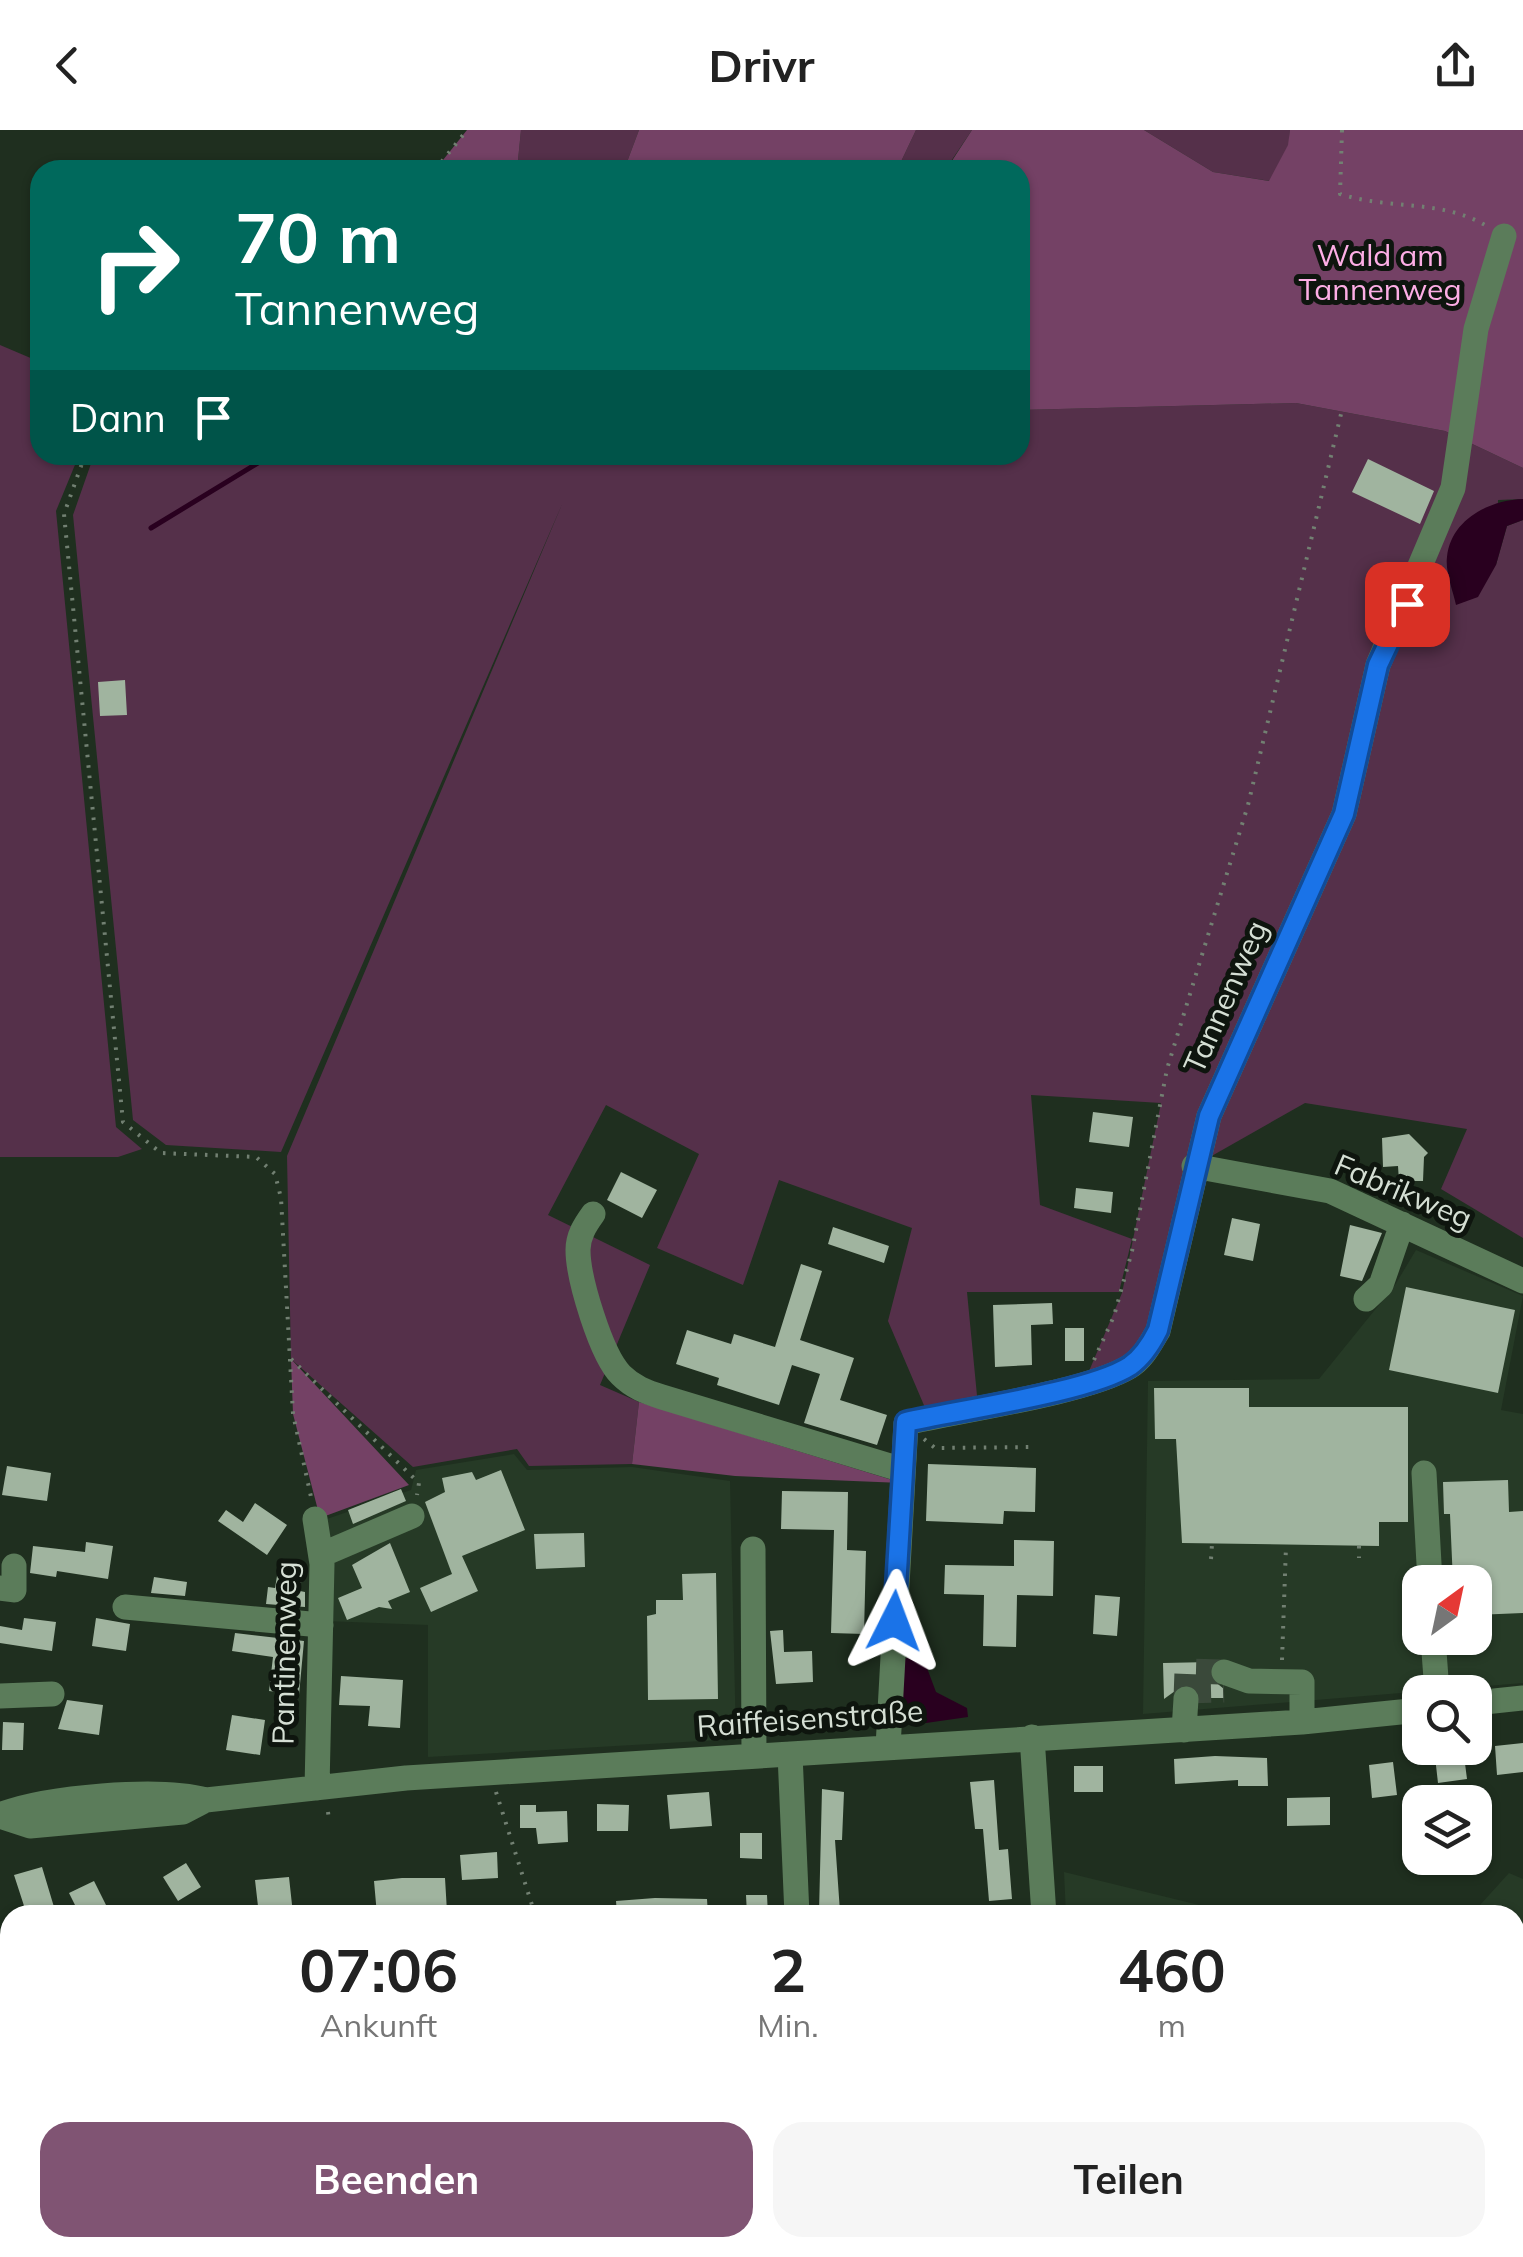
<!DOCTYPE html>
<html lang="de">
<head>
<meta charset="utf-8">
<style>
  :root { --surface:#fff; --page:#f6f6f6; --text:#222; --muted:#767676; --accent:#805473 }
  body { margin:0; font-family:Mulish,sans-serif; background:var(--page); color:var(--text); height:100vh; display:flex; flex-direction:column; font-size:38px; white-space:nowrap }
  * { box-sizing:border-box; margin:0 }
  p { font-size:32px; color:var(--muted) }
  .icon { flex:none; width:55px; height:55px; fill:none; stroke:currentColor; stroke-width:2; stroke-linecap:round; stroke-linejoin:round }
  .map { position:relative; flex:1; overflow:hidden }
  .side { position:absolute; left:0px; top:1775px; width:1525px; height:352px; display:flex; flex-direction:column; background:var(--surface); border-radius:30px 30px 0 0; box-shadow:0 2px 8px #0004 }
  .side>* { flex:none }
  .banner { position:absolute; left:30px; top:30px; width:1000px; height:305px; border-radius:30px; box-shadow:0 2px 8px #0004; background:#00695c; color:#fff; overflow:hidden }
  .needle { width:65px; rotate:33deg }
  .tools { position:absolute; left:1402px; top:1435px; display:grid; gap:20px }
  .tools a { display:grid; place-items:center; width:90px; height:90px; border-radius:20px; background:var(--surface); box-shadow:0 2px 8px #0004; font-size:50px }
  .pin { position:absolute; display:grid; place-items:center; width:85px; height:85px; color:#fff; margin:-42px; border-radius:20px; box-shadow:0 5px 15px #0006 }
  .me { position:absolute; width:110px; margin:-55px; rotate:3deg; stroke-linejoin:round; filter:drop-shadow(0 0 8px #0008) }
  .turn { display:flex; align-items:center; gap:35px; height:210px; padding:0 40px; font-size:45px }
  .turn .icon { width:130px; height:130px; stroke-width:2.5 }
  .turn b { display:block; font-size:70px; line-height:85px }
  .then { display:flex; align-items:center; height:95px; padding:0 40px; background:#0003; gap:20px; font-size:38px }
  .eta { display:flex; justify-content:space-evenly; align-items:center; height:170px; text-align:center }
  .eta b { font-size:60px; font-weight:700; line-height:70px }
  .action { display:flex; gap:20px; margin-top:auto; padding:20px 40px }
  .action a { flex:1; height:115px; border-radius:30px; background:var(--accent); color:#fff; font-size:40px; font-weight:700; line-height:115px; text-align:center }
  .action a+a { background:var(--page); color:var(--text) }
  header { display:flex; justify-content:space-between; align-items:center; height:130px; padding:0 40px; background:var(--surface); font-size:45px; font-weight:700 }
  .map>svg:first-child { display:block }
  .built { fill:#263a26; fill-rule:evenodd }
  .green { fill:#55304a }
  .forest { fill:#744165 }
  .water { fill:#29001f }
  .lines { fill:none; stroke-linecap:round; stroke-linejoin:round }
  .stream { stroke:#29001f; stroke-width:5 }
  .building { fill:#a0b49f }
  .minor-tunnel { stroke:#3a493a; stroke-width:25; stroke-dasharray:25 12; stroke-linecap:butt }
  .path { stroke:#728072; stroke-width:4; stroke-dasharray:2.5 8; stroke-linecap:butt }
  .minor { stroke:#5b7c5a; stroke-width:25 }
  .route-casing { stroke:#114b97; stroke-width:25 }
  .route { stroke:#1a73e8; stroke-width:18 }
  .labels { text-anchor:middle; stroke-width:10; stroke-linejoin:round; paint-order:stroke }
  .park-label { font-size:30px; fill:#fdaee5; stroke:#0e150e }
  .street-label { font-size:30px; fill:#d5dfd4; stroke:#0e150e }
</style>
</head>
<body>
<header><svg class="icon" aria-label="back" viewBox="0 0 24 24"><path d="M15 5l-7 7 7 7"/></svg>Drivr<svg class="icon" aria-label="share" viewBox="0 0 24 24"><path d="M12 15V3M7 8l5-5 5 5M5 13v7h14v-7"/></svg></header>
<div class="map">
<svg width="1523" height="2127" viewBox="0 0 1523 2127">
  <rect width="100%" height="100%" fill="#1f2f1f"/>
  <!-- built -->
  <path class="built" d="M1416 1120 1523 1166 1501 1280 1523 1284V1553L1143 1584 1148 1251 1319 1249 1395 1155ZM1420 1452H1475V1508H1420Z
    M514 1324 527 1340 632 1337 730 1351 736 1609 428 1627V1495L326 1491 321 1391 411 1360 416 1340Z
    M1064 1742 1240 1785H1066Z
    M1509 1743 1523 1749V2127H1081V2118H1515V1785H1471Z"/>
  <!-- green -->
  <path class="green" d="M521 0H639L624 40H517Z
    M916 0H972L945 40H897Z
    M1144 0H1290L1289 14 1270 51 1213 42Z
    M0 215 40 232V325H79L56 381 116 997 142 1019 118 1027H0Z
    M1296 273 1445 301 1523 338V369L1498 370 1496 435 1507 396 1523 390V1108L1441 1059 1467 999 1305 973 1194 1036 1148 1219 1084 1253 1122 1163 1161 973 1031 965 1040 1075 1132 1109 1119 1162H967L978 1276 929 1287 888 1191 912 1098 779 1050 743 1155 657 1118 699 1024 606 975 548 1085 650 1135 600 1255 639 1272 632 1334 529 1336 517 1319 413 1337 291 1229 287 1026 563 372 281 1022 166 1015 133 990 73 385 94 325H1020V280Z"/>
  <!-- forest -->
  <path class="forest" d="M467 0H521L517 40H435Z
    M639 0H916L897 40H624Z
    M972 0H1144L1213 42 1269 51 1288 15 1290 0H1523V338L1445 301 1296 273 1020 280V40H946Z
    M291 1229 409 1355 320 1388 293 1284Z
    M639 1272 902 1353 735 1346 632 1334Z"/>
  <!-- water -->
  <path class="water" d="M1523 369V390L1507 396 1496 435 1478 467 1456 475C1453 461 1445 441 1447 427 1451 389 1490 370 1523 369Z
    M915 1527 924 1530 936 1562 967 1578 968 1587 926 1593 899 1582 901 1529Z"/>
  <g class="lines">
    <!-- stream -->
    <path class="stream" d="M151 398 271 325"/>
  </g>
  <!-- building -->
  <path class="building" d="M1368 329 1434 361 1420 394 1352 362Z
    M125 550 127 585 100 586 98 552Z
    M1093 982 1133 987 1129 1017 1089 1012Z
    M1409 1004 1428 1023 1424 1027 1423 1051H1399L1398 1036 1383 1037 1382 1008Z
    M621 1042 657 1060 642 1088 607 1070Z
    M1076 1058 1113 1062 1111 1083 1074 1078Z
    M1232 1088 1260 1094 1253 1131 1224 1125Z
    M1350 1095 1382 1103 1362 1151 1340 1146Z
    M833 1097 889 1116 884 1133 828 1114Z
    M801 1134 822 1141 800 1210 854 1228 840 1270 887 1285 877 1315 804 1293 820 1244 792 1235 779 1275 717 1255 719 1248 676 1234 687 1200 731 1214 734 1204 775 1217Z
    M1406 1157 1515 1180 1498 1263 1389 1240Z
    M1052 1173 1053 1194 1031 1195 1032 1235 995 1237 993 1175Z
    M1065 1198H1084V1231H1065Z
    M1154 1258H1249V1277H1408V1392H1379V1416L1182 1413 1176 1309H1155Z
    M928 1334 1036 1338 1035 1382 1004 1381 1003 1394 926 1391Z
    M7 1336 51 1343 47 1371 2 1365Z
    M501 1340 525 1400 462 1426 478 1461 431 1482 420 1458 452 1444 425 1372 445 1362 442 1348 472 1342 476 1350Z
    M1508 1350 1509 1382 1523 1381V1483L1475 1485V1452H1453L1450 1384H1444L1443 1352Z
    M401 1359 406 1371 353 1394 348 1380Z
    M782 1361 848 1362 847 1420 866 1421 864 1504 831 1503 834 1400 781 1399Z
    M255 1373 287 1395 267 1425 218 1391 226 1380 243 1392Z
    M584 1403 585 1437 536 1439 534 1404Z
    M1014 1410 1054 1411 1053 1466 1017 1465 1016 1517 983 1516 984 1465 944 1464 945 1435 1014 1436Z
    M86 1412 113 1416 108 1449 57 1441 56 1447 30 1443 33 1416 85 1422Z
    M390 1413 410 1462 388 1471 392 1479 379 1477 347 1490 338 1468 362 1458 352 1435Z
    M279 1434 303 1438 300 1461 305 1462V1477L266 1474 268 1457 275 1458Z
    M716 1443 718 1569 648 1570 647 1486 656 1484V1470H683L682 1444Z
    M154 1447 187 1452 185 1466 151 1463Z
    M1095 1465 1120 1467 1117 1506 1093 1504Z
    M24 1488 56 1492 52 1521 0 1513V1496L22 1500Z
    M96 1488 130 1494 126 1521 92 1516Z
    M783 1500 784 1522 812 1521 813 1552 776 1554 770 1501Z
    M235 1503 304 1511 299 1565 269 1561 273 1527 232 1521Z
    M1211 1532 1208 1546 1224 1559V1568H1202L1196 1556 1186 1553 1164 1569 1163 1533Z
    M341 1546 403 1550 400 1598 368 1596 370 1576 339 1575Z
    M67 1570 103 1575 99 1605 58 1599Z
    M232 1585 265 1590 260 1625 226 1620Z
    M3 1592 24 1593 23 1620H2Z
    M1523 1613V1642L1497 1645 1495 1616Z
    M1434 1618H1463L1467 1649 1438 1653Z
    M1215 1626 1267 1628 1268 1656H1238V1650L1175 1654 1174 1629Z
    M1393 1632 1397 1665 1372 1668 1369 1635Z
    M1074 1636H1103V1662H1074Z
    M994 1650 999 1720 1008 1719 1012 1769 989 1771 983 1699H975L970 1652Z
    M822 1659 844 1662 842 1710H835L840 1782 819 1783Z
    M709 1662 712 1696 670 1699 667 1665Z
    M1330 1667V1695L1287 1696V1668Z
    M597 1674 629 1675 628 1701H597Z
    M520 1675H536V1682L567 1681 568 1712 538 1714 536 1698H520Z
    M740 1703H762V1729L740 1728Z
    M497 1722 498 1748 462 1750 460 1725Z
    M186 1733 201 1757 178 1771 163 1747Z
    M42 1737 54 1777 27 1785 14 1745Z
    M289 1747 293 1784 259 1785 255 1750Z
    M402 1748H445L447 1782 377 1785 374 1751Z
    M94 1751 107 1777 80 1785 69 1763Z
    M746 1765H767L768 1785H747Z
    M655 1768 707 1769 708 1785H617L616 1771Z"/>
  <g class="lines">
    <!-- minor-tunnel -->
    <path class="minor-tunnel" d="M1186 1561 1224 1560
      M1186 1569 1187 1541 1224 1542"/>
    <!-- path -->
    <path class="path" d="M1342 0 1340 64C1389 80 1440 69 1485 95
      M435 40 467 0
      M85 325 64 384 123 992 161 1023 256 1027 275 1044 281 1068 293 1284 311 1367
      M291 1229 419 1353 417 1365
      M1094 1230 1114 1186 1132 1121 1167 939 1248 675 1341 284
      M924 1309 935 1318 1036 1317
      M1359 1416V1428
      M1211 1429 1212 1414
      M1282 1530 1286 1416
      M496 1662 532 1775 526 1785
      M328 1682 329 1690"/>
    <!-- minor -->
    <path class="minor" d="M1194 1036 1330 1061 1523 1151
      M593 1084C585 1095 578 1106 578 1120 578 1148 601 1225 621 1245 633 1257 646 1262 662 1267L903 1340
      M1366 1169 1381 1155 1402 1094
      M1424 1343 1430 1452
      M315 1389 322 1434 317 1658
      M753 1419 754 1626
      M321 1425 412 1386
      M0 1458 14 1460V1436
      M125 1477 321 1495
      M1433 1508 1437 1562
      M1224 1542 1249 1551 1302 1552V1592
      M0 1566 52 1564
      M1475 1573 1523 1568
      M1184 1600 1186 1569
      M1032 1607 1044 1785
      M888 1617 906 1293C961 1280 1085 1263 1129 1237 1143 1229 1150 1214 1158 1201L1209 986 1344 684 1378 535 1453 358 1476 199 1504 106
      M790 1624 797 1785
      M0 1685C45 1667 159 1657 206 1670
      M0 1686 30 1696 183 1682 206 1670 406 1648 1302 1592 1420 1580
      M0 1846 10 1841
      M0 1908 10 1912
      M73 2118V2119
      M152 2118 153 2127
      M364 2118 365 2127
      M429 2118 433 2127
      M525 2118 551 2127
      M1069 2124H1114
      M765 2127 768 2118
      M1153 2127H1173"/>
  </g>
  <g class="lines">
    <!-- route casing -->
    <g class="route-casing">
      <path id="route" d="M894 1491 906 1292C959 1280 1090 1262 1130 1236 1143 1227 1151 1214 1158 1200L1209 986 1344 684 1378 535 1407 474"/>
    </g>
    <!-- route -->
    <use href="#route" class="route"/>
  </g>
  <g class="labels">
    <!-- park labels -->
    <g class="park-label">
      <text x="1380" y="136">Wald am<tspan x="1380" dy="34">Tannenweg</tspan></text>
    </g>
    <!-- street labels -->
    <g class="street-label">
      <text transform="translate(1226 867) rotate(-66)" y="10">Tannenweg</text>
      <text transform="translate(1403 1062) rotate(23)" y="10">Fabrikweg</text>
      <text transform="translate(285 1523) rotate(-89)" y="10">Pantinenweg</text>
      <text transform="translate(810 1589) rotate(-4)" y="10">Raiffeisenstraße</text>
    </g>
  </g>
</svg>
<div class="tools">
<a><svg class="needle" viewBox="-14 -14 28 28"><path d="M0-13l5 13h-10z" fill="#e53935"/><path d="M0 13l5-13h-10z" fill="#767676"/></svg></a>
<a><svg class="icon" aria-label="search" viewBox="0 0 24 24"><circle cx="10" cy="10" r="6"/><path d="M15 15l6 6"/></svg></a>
<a><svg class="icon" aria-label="layers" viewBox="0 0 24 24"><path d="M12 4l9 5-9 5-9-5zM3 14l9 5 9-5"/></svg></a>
</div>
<div class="pin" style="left:1407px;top:474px;background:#d93025"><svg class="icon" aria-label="arrive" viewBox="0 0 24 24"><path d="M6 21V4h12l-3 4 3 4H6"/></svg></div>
<svg class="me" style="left:894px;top:1491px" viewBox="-20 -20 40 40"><path d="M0-17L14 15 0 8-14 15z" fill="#1a73e8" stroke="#fff" stroke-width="4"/></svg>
<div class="banner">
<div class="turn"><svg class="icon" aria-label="right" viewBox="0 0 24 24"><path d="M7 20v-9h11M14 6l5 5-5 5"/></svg><div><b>70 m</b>Tannenweg</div></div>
<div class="then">Dann<svg class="icon" aria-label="arrive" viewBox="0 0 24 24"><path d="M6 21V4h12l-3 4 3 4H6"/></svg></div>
</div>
<section class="side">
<div class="eta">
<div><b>07:06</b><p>Ankunft</p></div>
<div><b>2</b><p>Min.</p></div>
<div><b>460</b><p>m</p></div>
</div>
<div class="action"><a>Beenden</a><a>Teilen</a></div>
</section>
</div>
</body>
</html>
